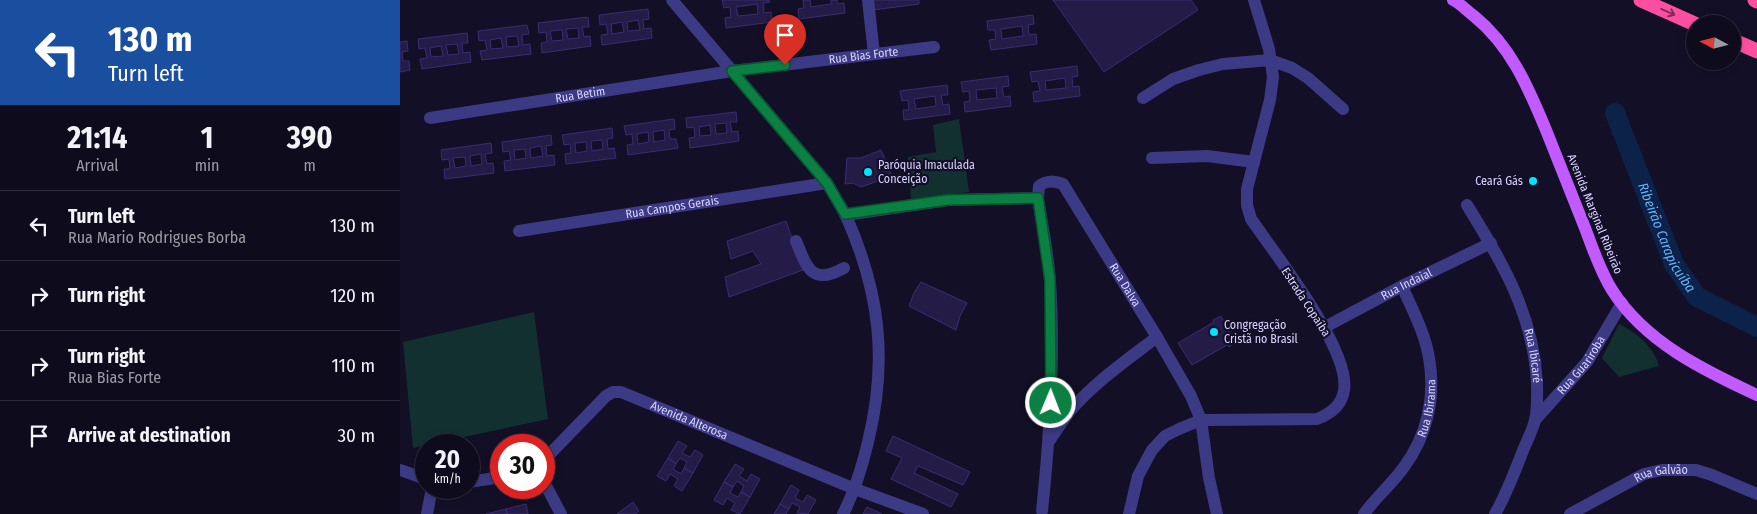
<!DOCTYPE html>
<html lang="en">
<head>
<meta charset="utf-8">
<style>
  :root { --surface:#0e0b1c; --page:#1c1929; --text:#f1f3f6; --muted:#9b9ba3; --line:#2e2b3b }
  body { margin:0; font-family:"Fira Sans Condensed",sans-serif; background:var(--page); color:var(--text); height:100vh; display:flex; flex-direction:column; font-size:19px; white-space:nowrap }
  * { box-sizing:border-box; margin:0 }
  p { font-size:16px; color:var(--muted) }
  .icon { flex:none; width:28px; height:28px; fill:none; stroke:currentColor; stroke-width:2; stroke-linecap:round; stroke-linejoin:round }
  .map { position:relative; flex:1; overflow:hidden }
  .panel { display:flex; flex-direction:column; background:var(--surface); width:400px }
  .panel>* { flex:none }
  .top-card { background:#1a4fa0; color:#fff; overflow:hidden }
  .needle { width:32px; rotate:277deg }
  .buttons { position:absolute; left:1286px; top:15px; display:grid; gap:10px }
  .buttons a { display:grid; place-items:center; width:55px; height:55px; border-radius:50%; background:var(--surface); box-shadow:0 2px 8px #0003,0 0 0 1px var(--line); font-size:25px }
  .speed { position:absolute; left:15px; top:434px; display:flex; gap:10px; font-size:25px; font-weight:700; text-align:center }
  .speed>* { display:grid; place-content:center; width:65px; height:65px; border-radius:50%; background:var(--surface); box-shadow:0 2px 8px #0003,0 0 0 1px var(--line); line-height:1 }
  .speed small { font-size:12px; font-weight:400 }
  .speed .limit { border:8px solid #d22; background:#fff; color:#111 }
  .pin { position:absolute; display:grid; place-items:center; width:42px; height:42px; color:#fff; margin:-51px -21px; border-radius:50% 50% 50% 0; rotate:-45deg; box-shadow:0 0 5px #0007 }
  .pin .icon { rotate:45deg }
  .me { position:absolute; width:55px; margin:-28px; rotate:1deg; stroke-linejoin:round; filter:drop-shadow(0 0 4px #0008) }
  .turn { display:flex; align-items:center; gap:18px; height:105px; padding:0 25px; font-size:22px }
  .turn .icon { width:65px; height:65px; stroke-width:2.5 }
  .turn b { display:block; font-size:35px; line-height:42px }
  .eta { display:flex; justify-content:space-evenly; align-items:center; height:85px; text-align:center }
  .eta b { font-size:30px; font-weight:700; line-height:35px }
  ul { padding:0; list-style:none }
  li { display:flex; align-items:center; gap:15px; height:70px; padding:0 25px; border-top:1px solid var(--line) }
  li div { flex:1 }
  li b { display:block; font-size:19px }
  li em { font-style:normal }
  main { display:flex; flex:1; min-height:0 }
  .map>svg:first-child { display:block }
  .green { fill:#12302f }
  .lines { fill:none; stroke-linecap:round; stroke-linejoin:round }
  .river { stroke:#0c2248; stroke-width:20 }
  .building { fill:#241b47; stroke:#3b2d73; fill-rule:evenodd }
  .minor { stroke:#3d3a85; stroke-width:12 }
  .major { stroke:#c25bff; stroke-width:12 }
  .highway { stroke:#ff4fa3; stroke-width:15 }
  .oneway { stroke:#7d2c5e }
  .route-casing { stroke:#07532c; stroke-width:12 }
  .route { stroke:#0b8043; stroke-width:9 }
  .poi-dot { fill:#00e5ff; stroke:#130f26; stroke-width:2 }
  .labels { text-anchor:middle; stroke-width:4.5; stroke-linejoin:round; paint-order:stroke }
  .street-label { font-size:12px; fill:#d9d4ff; stroke:#130f26 }
  .poi-label { font-size:12px; fill:#d9d4ff; stroke:#130f26; text-anchor:start }
  .water-label { font-size:14px; font-style:italic; fill:#62b6ff; stroke:#130f26 }
</style>
</head>
<body>
<main>
<section class="panel">
<div class="top-card">
<div class="turn"><svg class="icon" aria-label="left" viewBox="0 0 24 24"><path d="M17 20v-9H6M10 6l-5 5 5 5"/></svg><div><b>130 m</b>Turn left</div></div>
</div>
<div class="eta">
<div><b>21:14</b><p>Arrival</p></div>
<div><b>1</b><p>min</p></div>
<div><b>390</b><p>m</p></div>
</div>
<ul>
<li><svg class="icon" aria-label="left" viewBox="0 0 24 24"><path d="M17 20v-9H6M10 6l-5 5 5 5"/></svg><div><b>Turn left</b><p>Rua Mario Rodrigues Borba</p></div><em>130 m</em></li>
<li><svg class="icon" aria-label="right" viewBox="0 0 24 24"><path d="M7 20v-9h11M14 6l5 5-5 5"/></svg><div><b>Turn right</b></div><em>120 m</em></li>
<li><svg class="icon" aria-label="right" viewBox="0 0 24 24"><path d="M7 20v-9h11M14 6l5 5-5 5"/></svg><div><b>Turn right</b><p>Rua Bias Forte</p></div><em>110 m</em></li>
<li><svg class="icon" aria-label="arrive" viewBox="0 0 24 24"><path d="M6 21V4h12l-3 4 3 4H6"/></svg><div><b>Arrive at destination</b></div><em>30 m</em></li>
</ul>
</section>
<div class="map">
<svg width="1357" height="514" viewBox="0 0 1357 514">
  <rect width="100%" height="100%" fill="#130f26"/>
  <!-- green -->
  <path class="green" d="M559 119 569 192 511 199 508 157 536 152 533 125Z
    M134 312 148 419 13 448 3 342Z
    M1219 324C1236 332 1254 347 1259 366L1219 377 1202 358Z"/>
  <g class="lines">
    <!-- river -->
    <path class="river" id="s1" d="M1215 113 1274 264 1297 297 1357 327"/>
  </g>
  <!-- building -->
  <path class="building" d="M322 0H369L370 2 363 3 364 13 371 12 372 22 326 28 325 18 331 17 330 7 324 8ZM357 4 358 14 338 16 336 7Z
    M403 0H410L411 7 431 4V0H437L438 4 444 3 445 13 399 19 398 9 404 8Z
    M472 0H519V4L473 10Z
    M653 0H791L798 10 704 72Z
    M248 9 249 19 243 20 244 29 251 28 252 38 202 45 201 35 208 34 206 24 200 25 199 15ZM238 20 240 30 228 31 227 22ZM222 22 224 32 212 34 211 24Z
    M633 15 634 24 628 25 629 35 636 34 637 44 591 50 589 40 596 39 595 30H588L587 21ZM622 26 623 36 602 39 601 29Z
    M188 17 189 27H182L184 37 190 36 191 46 142 53 141 43 147 42 146 32 139 33 138 23ZM178 28 179 38 168 39 166 29ZM162 30 163 40 152 41 150 31Z
    M127 25 129 34 122 35 123 45 130 44 131 54 82 60 80 51 87 50 85 40 79 41 78 31ZM117 36 119 46 107 47 106 37ZM101 38 103 48 91 49 90 40Z
    M67 33 68 43H62L63 53 70 52 71 62 22 69 20 59 27 58 25 48 19 49 18 39ZM57 44 59 54 48 55 46 45ZM41 46 43 56 31 57 30 48Z
    M7 41 8 51 2 52 3 61H9L10 70 0 72V42Z
    M677 66 678 76 672 77 673 87 679 86 680 96 634 102 633 92 640 91 638 81 632 82 630 72ZM665 78 666 88 646 90 645 81Z
    M608 76 609 86 602 87 604 97 610 96 611 106 565 112 564 102 570 101 569 91 563 92 561 82ZM596 88 597 98 577 100 576 90Z
    M547 85 548 95H541L543 105 549 104 550 114 504 120 503 110H509L508 100 502 101 500 91ZM535 96 536 106 516 109 514 99Z
    M336 112 337 122H330L332 132 338 131 339 141 290 148 289 138 295 137 294 127 287 128 286 118ZM326 123 327 133 316 134 315 124ZM310 125 311 135 300 136 299 127Z
    M274 119 275 129 269 130 270 139H276L278 148 228 155 227 145 233 144 232 134 226 135 224 126ZM264 130 265 140 254 142 253 132ZM248 132 249 142 238 144 237 134Z
    M212 128 213 138 207 139 208 149 214 148 216 158 166 164 165 154 171 153 170 144 164 145 162 135ZM202 140 203 149 192 151 191 141ZM186 142 187 151 176 153 175 143Z
    M151 135 152 145 146 146 147 156 154 155 155 165 105 171 104 161 111 160 109 151 103 152 102 142ZM141 146 143 156 131 158 130 148ZM125 149 126 158 115 160 114 150Z
    M91 143 92 153 85 154 87 164 93 163 94 173 45 179 44 169H50L49 159 42 160 41 150ZM81 154 82 164 71 166 70 156ZM65 157 66 166 55 168 53 158Z
    M481 150 492 176 461 187 453 183 445 184 447 158H461Z
    M386 221 403 270 329 297 325 277 361 264 353 251 331 259 327 241Z
    M521 282 567 303 560 316 556 330 509 306 514 293Z
    M821 316 836 342 829 347 827 345 792 365 778 343 814 322 813 320Z
    M493 436 570 472 563 485 518 466 514 473 558 494 551 507 491 479 502 458 486 451Z
    M278 441 287 446 282 453 290 457 295 450 303 455 293 473 284 468 287 462 280 458 276 464 268 458Z
    M268 458 276 464 273 469 281 474 284 468 293 473 282 491 274 486 278 479 270 474 266 481 257 476Z
    M335 464 344 469 339 476 347 481 351 474 360 479 350 497 341 492 344 486 337 481 333 487 324 482Z
    M324 482 333 487 330 493 338 497 341 492 350 497 340 514 331 510 335 503 327 498 323 505 314 500Z
    M391 485 399 490 395 498 403 502 407 495 416 500 408 514 397 513 400 507 392 503 389 509 380 504Z
    M233 502 239 511 235 514H217Z
    M126 504 128 514H107L106 509Z
    M380 504 389 509 386 514H374Z
    M467 507 482 514H463Z
    M106 509 107 514H86Z"/>
  <g class="lines">
    <!-- minor -->
    <g class="minor">
      <path d="M272 0 427 183C433 194 440 204 446 216 480 292 488 361 468 442 462 467 455 491 443 514"/>
      <path d="M468 0 474 54"/>
      <path d="M743 98 773 79 799 70 823 64 870 60 892 68 908 78 943 109"/>
      <path id="s2" d="M30 118 332 71 534 47"/>
      <path d="M752 158 807 156 854 162"/>
      <path id="s3" d="M1067 205C1102 262 1133 313 1137 382 1137 394 1138 408 1135 420 1133 429 1128 439 1124 448 1115 471 1107 493 1095 514"/>
      <path d="M445 215 548 200 638 198"/>
      <path id="s4" d="M119 231 427 183"/>
      <path d="M396 241C407 268 412 286 444 268"/>
      <path id="s5" d="M925 327 1002 286 1091 243"/>
      <path id="s6" d="M1135 420 1187 362 1222 303"/>
      <path d="M650 440C656 431 663 420 670 411 695 382 727 360 757 337"/>
      <path id="s7" d="M144 460 206 396 213 392H221L455 489 523 514"/>
      <path d="M0 470 26 479"/>
      <path d="M69 482 101 477"/>
      <path d="M144 482 161 514"/>
      <path id="s8" d="M642 511C650 435 655 358 650 281 648 253 642 225 638 198L639 186C647 180 654 181 663 184L757 337 791 396 801 420 809 478 817 514"/>
      <path d="M27 514 32 488"/>
      <path d="M729 514 738 476 752 450 765 436 779 429 801 420 917 419C930 414 942 406 944 390 951 350 875 254 851 219L847 205V189L870 100 873 77 869 49 854 0"/>
      <path id="s9" d="M964 514C976 497 992 484 1004 467 1027 436 1036 397 1029 358 1025 333 1012 309 1002 286"/>
      <path id="s10" d="M1170 514 1244 474 1262 470H1296L1312 475 1357 494"/>
    </g>
    <!-- major -->
    <path class="major" d="M1053 0C1061 4 1067 11 1074 16 1111 46 1128 87 1146 130 1159 162 1172 195 1185 228 1193 249 1200 271 1212 290 1245 342 1303 370 1357 395"/>
    <!-- highway -->
    <path class="highway" d="M1241 0 1295 24
      M1355 0 1357 1
      M1332 40 1357 51"/>
  </g>
  <!-- one-way arrows -->
  <defs><path id="oneway-shaft" d="M-6 0H5M1.5-3L5.5 0L1.5 3" fill="none" stroke-width="1.6" stroke-linecap="round" stroke-linejoin="round" transform="scale(1.25)"/></defs>
  <use class="oneway" href="#oneway-shaft" transform="translate(1268 12) rotate(24)"/>
  <g class="lines">
    <!-- route casing -->
    <g class="route-casing">
      <path id="route" d="M385 65 332 71 427 183 445 214 548 200 638 198 650 280 651 403"/>
    </g>
    <!-- route -->
    <use href="#route" class="route"/>
  </g>
  <!-- markers -->
  <g class="poi-dot">
    <circle cx="468" cy="172" r="5"/>
    <circle cx="1133" cy="181" r="5"/>
    <circle cx="814" cy="332" r="5"/>
  </g>
  <g class="labels">
    <!-- street labels -->
    <g class="street-label">
      <text dy="4" stroke="none"><textPath href="#s2" startOffset="438">Rua Bias Forte</textPath></text>
      <text dy="4" stroke="none"><textPath href="#s2" startOffset="152">Rua Betim</textPath></text>
      <text dy="4" stroke="none"><textPath href="#s4" startOffset="155">Rua Campos Gerais</textPath></text>
      <text transform="translate(1195 214) rotate(68)" y="4">Avenida Marginal Ribeirão</text>
      <text dy="4" stroke="none"><textPath href="#s5" startOffset="92">Rua Indaial</textPath></text>
      <text dy="4" stroke="none"><textPath href="#s8" startOffset="470">Rua Dalva</textPath></text>
      <text transform="translate(906 302) rotate(57)" y="4">Estrada Copaíba</text>
      <text dy="4" stroke="none"><textPath href="#s3" startOffset="166">Rua Ibicaré</textPath></text>
      <text dy="4" stroke="none"><textPath href="#s6" startOffset="72">Rua Guariroba</textPath></text>
      <text dy="4" stroke="none"><textPath href="#s9" startOffset="126">Rua Ibirama</textPath></text>
      <text dy="4" stroke="none"><textPath href="#s7" startOffset="179">Avenida Alterosa</textPath></text>
      <text dy="4" stroke="none"><textPath href="#s10" startOffset="101">Rua Galvão</textPath></text>
    </g>
    <!-- poi labels -->
    <g class="poi-label">
      <text x="478" y="169">Paróquia Imaculada<tspan x="478" dy="14">Conceição</tspan></text>
      <text x="1123" y="185" text-anchor="end">Ceará Gás</text>
      <text x="824" y="329">Congregação<tspan x="824" dy="14">Cristã no Brasil</tspan></text>
    </g>
    <!-- water labels -->
    <g class="water-label">
      <text dy="5" stroke="none"><textPath href="#s1" startOffset="135">Ribeirão Carapicuíba</textPath></text>
    </g>
  </g>
</svg>
<div class="buttons">
<a><svg class="needle" viewBox="-14 -14 28 28"><path d="M0-13l5 13h-10z" fill="#e53935"/><path d="M0 13l5-13h-10z" fill="#9b9ba3"/></svg></a>
</div>
<div class="speed"><div>20<small>km/h</small></div><div class="limit">30</div></div>
<div class="pin" style="left:385px;top:65px;background:#d93025"><svg class="icon" aria-label="arrive" viewBox="0 0 24 24"><path d="M6 21V4h12l-3 4 3 4H6"/></svg></div>
<svg class="me" style="left:651px;top:403px" viewBox="-20 -20 40 40"><circle r="17" fill="#0b8043" stroke="#fff" stroke-width="3"/><path d="M0-11L8 9 0 5-8 9z" fill="#fff"/></svg>
</div>
</main>
</body>
</html>
